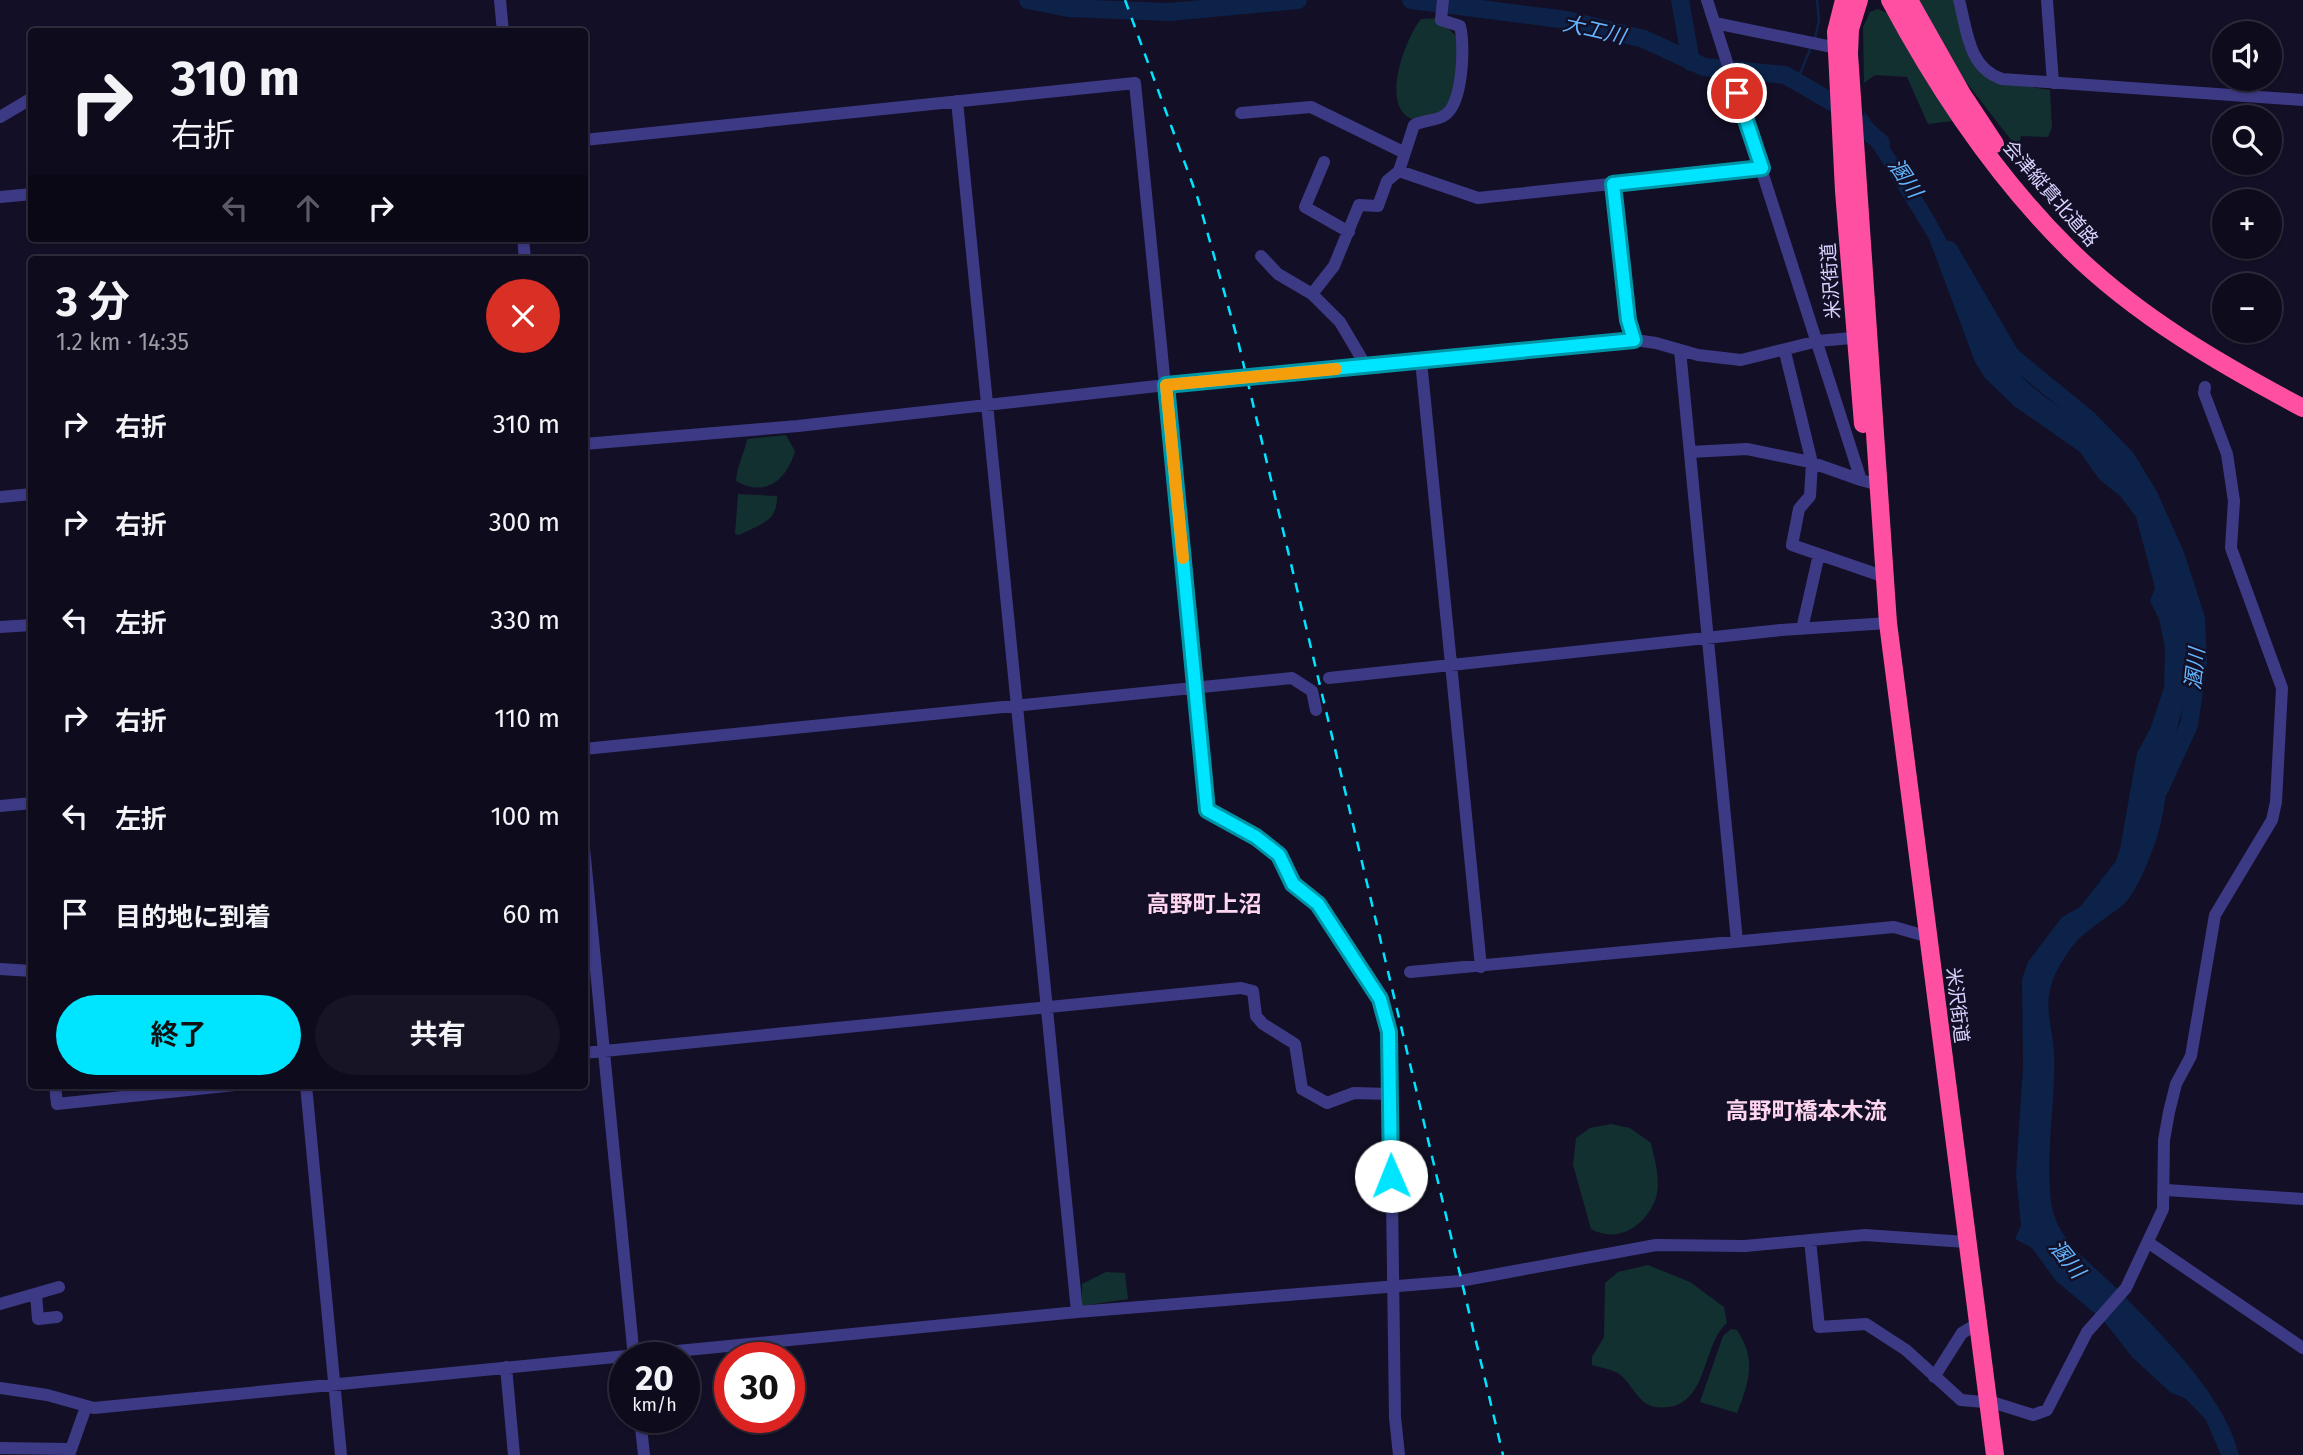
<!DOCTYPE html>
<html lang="ja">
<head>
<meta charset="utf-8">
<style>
  :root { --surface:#0e0b1c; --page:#171425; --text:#f1f3f6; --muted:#9b9ba3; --line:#2e2b3b; --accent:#00e5ff }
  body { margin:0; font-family:"Fira Sans","Noto Sans JP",sans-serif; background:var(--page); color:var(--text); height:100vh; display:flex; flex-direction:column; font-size:26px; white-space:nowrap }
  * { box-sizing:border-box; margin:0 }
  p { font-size:23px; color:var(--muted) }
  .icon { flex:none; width:38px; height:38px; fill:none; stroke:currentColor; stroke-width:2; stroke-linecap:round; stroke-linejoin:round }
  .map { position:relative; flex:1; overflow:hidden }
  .panel { position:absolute; left:28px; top:256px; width:560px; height:833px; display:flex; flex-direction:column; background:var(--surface); border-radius:7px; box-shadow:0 2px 5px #0004,0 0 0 2px var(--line) }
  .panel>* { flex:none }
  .hud { position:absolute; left:28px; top:28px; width:560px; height:214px; border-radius:7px; box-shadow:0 2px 5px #0004,0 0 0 2px var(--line); background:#0e0b1c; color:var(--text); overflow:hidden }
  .buttons { position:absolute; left:2212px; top:21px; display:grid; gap:14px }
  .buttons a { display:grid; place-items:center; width:70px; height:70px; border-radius:50%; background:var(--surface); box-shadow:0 2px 5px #0004,0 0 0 2px var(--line); font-size:35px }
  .speed { position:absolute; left:609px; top:1342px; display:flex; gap:14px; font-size:35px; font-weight:700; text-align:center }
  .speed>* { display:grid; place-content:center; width:91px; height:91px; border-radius:50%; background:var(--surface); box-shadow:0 2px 5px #0004,0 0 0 2px var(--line); line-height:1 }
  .speed small { font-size:18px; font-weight:400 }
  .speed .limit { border:10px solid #d22; background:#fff; color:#111 }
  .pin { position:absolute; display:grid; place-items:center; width:60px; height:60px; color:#fff; margin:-30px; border:4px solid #fff; border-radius:50%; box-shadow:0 2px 7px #0007 }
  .me { position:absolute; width:77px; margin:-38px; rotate:359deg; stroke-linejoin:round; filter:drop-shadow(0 0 5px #0008) }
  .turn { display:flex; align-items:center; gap:24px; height:147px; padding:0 28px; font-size:32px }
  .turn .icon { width:91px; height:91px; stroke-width:2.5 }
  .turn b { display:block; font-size:49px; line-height:60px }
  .lanes { display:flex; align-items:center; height:66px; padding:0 28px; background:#0003; justify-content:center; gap:35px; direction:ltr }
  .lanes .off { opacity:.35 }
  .round { display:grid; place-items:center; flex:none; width:74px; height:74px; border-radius:37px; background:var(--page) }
  .head { display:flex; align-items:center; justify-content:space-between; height:119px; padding:0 28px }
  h1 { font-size:42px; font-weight:700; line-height:52px }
  .button { display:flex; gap:14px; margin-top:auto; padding:14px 28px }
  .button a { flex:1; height:80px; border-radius:42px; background:var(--accent); color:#111; font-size:28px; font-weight:700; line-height:80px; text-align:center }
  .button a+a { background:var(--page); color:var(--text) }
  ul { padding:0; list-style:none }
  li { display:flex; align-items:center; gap:21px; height:98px; padding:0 28px }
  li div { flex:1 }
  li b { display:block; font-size:26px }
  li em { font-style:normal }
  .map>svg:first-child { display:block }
  .green { fill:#12302f }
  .water { fill:#0c2248 }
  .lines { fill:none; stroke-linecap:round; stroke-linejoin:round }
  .stream { stroke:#0c2248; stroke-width:2.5 }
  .river { stroke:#0c2248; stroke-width:18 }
  .minor { stroke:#3d3a85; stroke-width:12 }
  .highway { stroke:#ff4fa3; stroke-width:18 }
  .rail { stroke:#00e5ff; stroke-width:2.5; stroke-dasharray:10 9; stroke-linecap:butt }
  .route-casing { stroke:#0095a6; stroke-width:18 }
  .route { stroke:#00e5ff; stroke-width:12 }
  .slow { stroke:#f59e0b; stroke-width:12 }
  .labels { text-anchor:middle; stroke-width:5; stroke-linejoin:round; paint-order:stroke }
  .street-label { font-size:19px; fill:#d9d4ff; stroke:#130f26 }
  .water-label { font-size:21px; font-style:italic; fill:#62b6ff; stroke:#130f26 }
  .quarter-label { font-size:23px; font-weight:bold; fill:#ffd6f0; stroke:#130f26 }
</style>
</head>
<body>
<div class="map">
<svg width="2303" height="1455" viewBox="0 0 2303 1455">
  <rect width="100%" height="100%" fill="#130f26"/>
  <!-- green -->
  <path class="green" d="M1919 0H1953L1967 50 1997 82 2050 90 2052 128 2048 137 2021 136 2018 148 2015 145 1963 78Z
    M1878 9 1891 15 1914 60 1953 121 1928 124 1907 77 1875 75 1864 83 1863 27 1870 12Z
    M1438 18 1456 36 1464 83 1435 119C1428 119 1418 121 1412 119 1379 106 1406 37 1421 19Z
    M786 435 795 451C787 480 765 498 736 481 737 466 744 455 747 439Z
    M738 494 777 496C778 522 759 525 739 535L735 534Z
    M1611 1124 1630 1128 1651 1143C1655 1161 1661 1180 1656 1198 1646 1226 1618 1244 1591 1229L1573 1165 1576 1138 1590 1128Z
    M1648 1265 1690 1282 1724 1307 1727 1323C1700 1345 1710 1414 1655 1407 1638 1404 1631 1382 1619 1374 1612 1369 1600 1368 1592 1365V1357L1604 1337 1605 1283 1618 1272Z
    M1106 1272 1125 1273 1128 1299 1082 1306V1284Z
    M1731 1329 1737 1330C1757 1360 1749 1382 1737 1413L1700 1402 1723 1336Z"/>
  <!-- water -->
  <path class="water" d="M1864 111C1897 157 1931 206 1955 257 1971 291 1983 324 2004 355 2033 400 2088 418 2120 459 2147 492 2192 606 2193 648 2193 681 2179 715 2173 747 2167 778 2166 811 2156 840 2150 858 2138 889 2125 903 2108 918 2084 930 2071 948 2062 961 2053 975 2050 990 2045 1011 2053 1031 2054 1052 2056 1102 2045 1151 2051 1201 2056 1243 2094 1264 2120 1292 2162 1335 2225 1396 2239 1455H2221L2206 1420 2186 1399 2170 1392 2132 1357 2104 1321 2056 1281 2032 1248 2015 1239 2021 1225 2016 1175 2023 1066 2022 979 2028 962 2062 917 2080 907 2116 861 2120 849 2137 753 2151 727 2164 687 2165 648 2159 619 2150 601 2155 588 2136 517 2121 497 2099 479 2080 452 2014 406 1985 378 1975 362 1929 239 1866 136Z"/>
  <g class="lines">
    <!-- stream -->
    <path class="stream" d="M1815 38 1819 21 1817 0
      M1797 81 1811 47"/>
    <!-- river -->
    <path class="river" d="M1028 0 1068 8 1169 12 1298 0
      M1411 0 1567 20 1644 39 1704 67 1785 75 1839 106 1881 143
      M1680 0 1691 62
      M1949 250 2011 356 2089 420 2126 458 2149 496 2175 554 2196 618 2198 663 2189 725 2160 788"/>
    <!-- minor -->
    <path class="minor" d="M500 0 503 32
      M1707 0 1861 480 1879 485
      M1959 0C1967 30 1968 68 2002 79L2303 100
      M2047 0 2053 83
      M1715 23 1837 48
      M957 101 1077 1312
      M1241 113 1311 107 1403 152
      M0 117 32 98
      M584 140 1135 83 1207 810 1256 837 1279 855 1293 884 1318 904 1380 999 1387 1017 1390 1052 1395 1417 1399 1455
      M1324 162 1305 207 1349 232
      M1399 171 1478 198 1762 168
      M1613 184 1628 320 1635 340
      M0 197 32 194
      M523 238 525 259
      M1261 256 1278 274 1312 294
      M1680 350 1737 941
      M1785 352 1812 463 1810 496 1799 509 1792 545 1885 577
      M1421 361 1481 967
      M1366 366 1340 322 1312 294 1334 266 1359 205 1378 206 1387 181 1399 171 1414 125C1424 120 1437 121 1445 115 1463 103 1465 45 1460 26L1441 20 1443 0
      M584 444 798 426 1166 385 1635 340 1656 343 1698 355 1741 360 1818 341 1863 337
      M1690 452 1747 449 1810 462 1861 480
      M0 497 32 494
      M0 627 32 625
      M1802 629 1819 554
      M1329 678 1781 630 1888 623
      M584 749 1292 678 1312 691 1316 710
      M0 806 32 803
      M584 848 634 1358
      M0 969 32 971
      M1410 972 1894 927 1929 937
      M584 1053 1241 988 1253 991 1256 1016 1263 1024 1295 1044 1302 1089 1327 1103 1354 1093 1389 1094
      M55 1085 57 1104 235 1085
      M306 1085 341 1455
      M2166 1190 2303 1199
      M1810 1240 1819 1327 1866 1324 1906 1350 1961 1400 1995 1403 2033 1415 2047 1410 2087 1332 2126 1288 2163 1209 2164 1140 2169 1112 2176 1084 2191 1056 2215 915 2272 820 2276 802 2282 688 2231 548 2234 501 2227 454 2204 393 2205 387
      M2149 1243 2303 1348
      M36 1294 38 1319 57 1317
      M0 1304 59 1287
      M506 1367 514 1455
      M1934 1377 1962 1333 1977 1324
      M0 1388 47 1395 94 1408 104 1407 1077 1312 1460 1281 1656 1245 1745 1246 1865 1235 1966 1242
      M640 1418 644 1455
      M0 1448 69 1449
      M69 1455 86 1407"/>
    <!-- highway -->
    <path class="highway" d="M1844 0 1836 32 1844 191 1863 424
      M1859 0 1850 29 1849 54 1888 623 1995 1455
      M1890 0C1938 90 1997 178 2070 250 2137 316 2220 364 2303 408
      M1909 0 1962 94 1995 144"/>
    <!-- rail -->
    <path class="rail" d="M1125 0 1198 199 1238 341 1503 1455"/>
  </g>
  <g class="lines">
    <!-- route casing -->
    <g class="route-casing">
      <path id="route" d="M1391 1176 1389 1032 1380 999 1318 904 1293 884 1279 855 1256 837 1207 810 1166 385 1634 340 1628 320 1613 184 1762 168 1737 93"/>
    </g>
    <!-- route -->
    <use href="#route" class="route"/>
    <!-- slow -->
    <path class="slow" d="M1183 558 1166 385 1336 369"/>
  </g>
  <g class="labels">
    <!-- street labels -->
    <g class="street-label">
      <text transform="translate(2051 193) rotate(49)" y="7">会津縦貫北道路</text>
      <text transform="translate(1830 281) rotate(-94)" y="7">米沢街道</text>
      <text transform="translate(1958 1005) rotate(83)" y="7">米沢街道</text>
    </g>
    <!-- water labels -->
    <g class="water-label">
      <text transform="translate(1594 30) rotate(13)" y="7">大工川</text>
      <text transform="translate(1905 178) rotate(56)" y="7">溷川</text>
      <text transform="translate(2195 669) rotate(-84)" y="7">溷川</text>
      <text transform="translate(2067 1259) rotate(51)" y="7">溷川</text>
    </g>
    <!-- quarter labels -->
    <g class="quarter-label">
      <text x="1204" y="912">高野町上沼</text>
      <text x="1806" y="1119">高野町橋本木流</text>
    </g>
  </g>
</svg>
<div class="buttons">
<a><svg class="icon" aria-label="sound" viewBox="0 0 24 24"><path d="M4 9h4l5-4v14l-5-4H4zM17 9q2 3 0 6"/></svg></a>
<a><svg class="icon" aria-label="search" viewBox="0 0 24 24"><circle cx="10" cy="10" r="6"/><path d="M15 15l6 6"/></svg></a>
<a>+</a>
<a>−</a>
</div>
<div class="speed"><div>20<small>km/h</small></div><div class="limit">30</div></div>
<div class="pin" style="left:1737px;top:93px;background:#d93025"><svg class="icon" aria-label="arrive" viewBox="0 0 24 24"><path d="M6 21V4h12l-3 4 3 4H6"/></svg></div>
<svg class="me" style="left:1391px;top:1176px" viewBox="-20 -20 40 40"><circle r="19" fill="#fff"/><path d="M0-13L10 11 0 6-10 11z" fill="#00e5ff"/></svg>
<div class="hud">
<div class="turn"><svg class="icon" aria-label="right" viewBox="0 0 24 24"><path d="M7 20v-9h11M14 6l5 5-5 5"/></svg><div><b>310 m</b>右折</div></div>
<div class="lanes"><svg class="icon off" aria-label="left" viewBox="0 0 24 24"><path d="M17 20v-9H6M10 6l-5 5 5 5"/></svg><svg class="icon off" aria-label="ahead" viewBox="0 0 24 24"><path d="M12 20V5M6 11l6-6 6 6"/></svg><svg class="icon" aria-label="right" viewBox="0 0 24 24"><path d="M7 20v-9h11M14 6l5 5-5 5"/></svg></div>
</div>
<section class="panel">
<div class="head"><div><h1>3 分</h1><p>1.2 km · 14:35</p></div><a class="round" style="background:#d93025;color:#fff"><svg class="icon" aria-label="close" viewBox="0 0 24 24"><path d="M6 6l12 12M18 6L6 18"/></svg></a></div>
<ul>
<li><svg class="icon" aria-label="right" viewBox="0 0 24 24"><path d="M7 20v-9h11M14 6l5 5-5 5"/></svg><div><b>右折</b></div><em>310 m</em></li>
<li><svg class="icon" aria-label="right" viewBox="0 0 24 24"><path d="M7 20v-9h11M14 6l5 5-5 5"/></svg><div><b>右折</b></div><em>300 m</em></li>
<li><svg class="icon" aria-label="left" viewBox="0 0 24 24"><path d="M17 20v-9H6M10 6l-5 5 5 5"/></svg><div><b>左折</b></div><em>330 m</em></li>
<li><svg class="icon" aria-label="right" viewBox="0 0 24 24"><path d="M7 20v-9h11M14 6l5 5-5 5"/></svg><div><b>右折</b></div><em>110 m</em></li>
<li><svg class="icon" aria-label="left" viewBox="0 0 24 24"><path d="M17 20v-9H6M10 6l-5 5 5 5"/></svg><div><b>左折</b></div><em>100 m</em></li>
<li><svg class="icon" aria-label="arrive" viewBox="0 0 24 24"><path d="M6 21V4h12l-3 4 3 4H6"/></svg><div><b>目的地に到着</b></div><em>60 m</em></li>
</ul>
<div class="button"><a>終了</a><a>共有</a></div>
</section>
</div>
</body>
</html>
